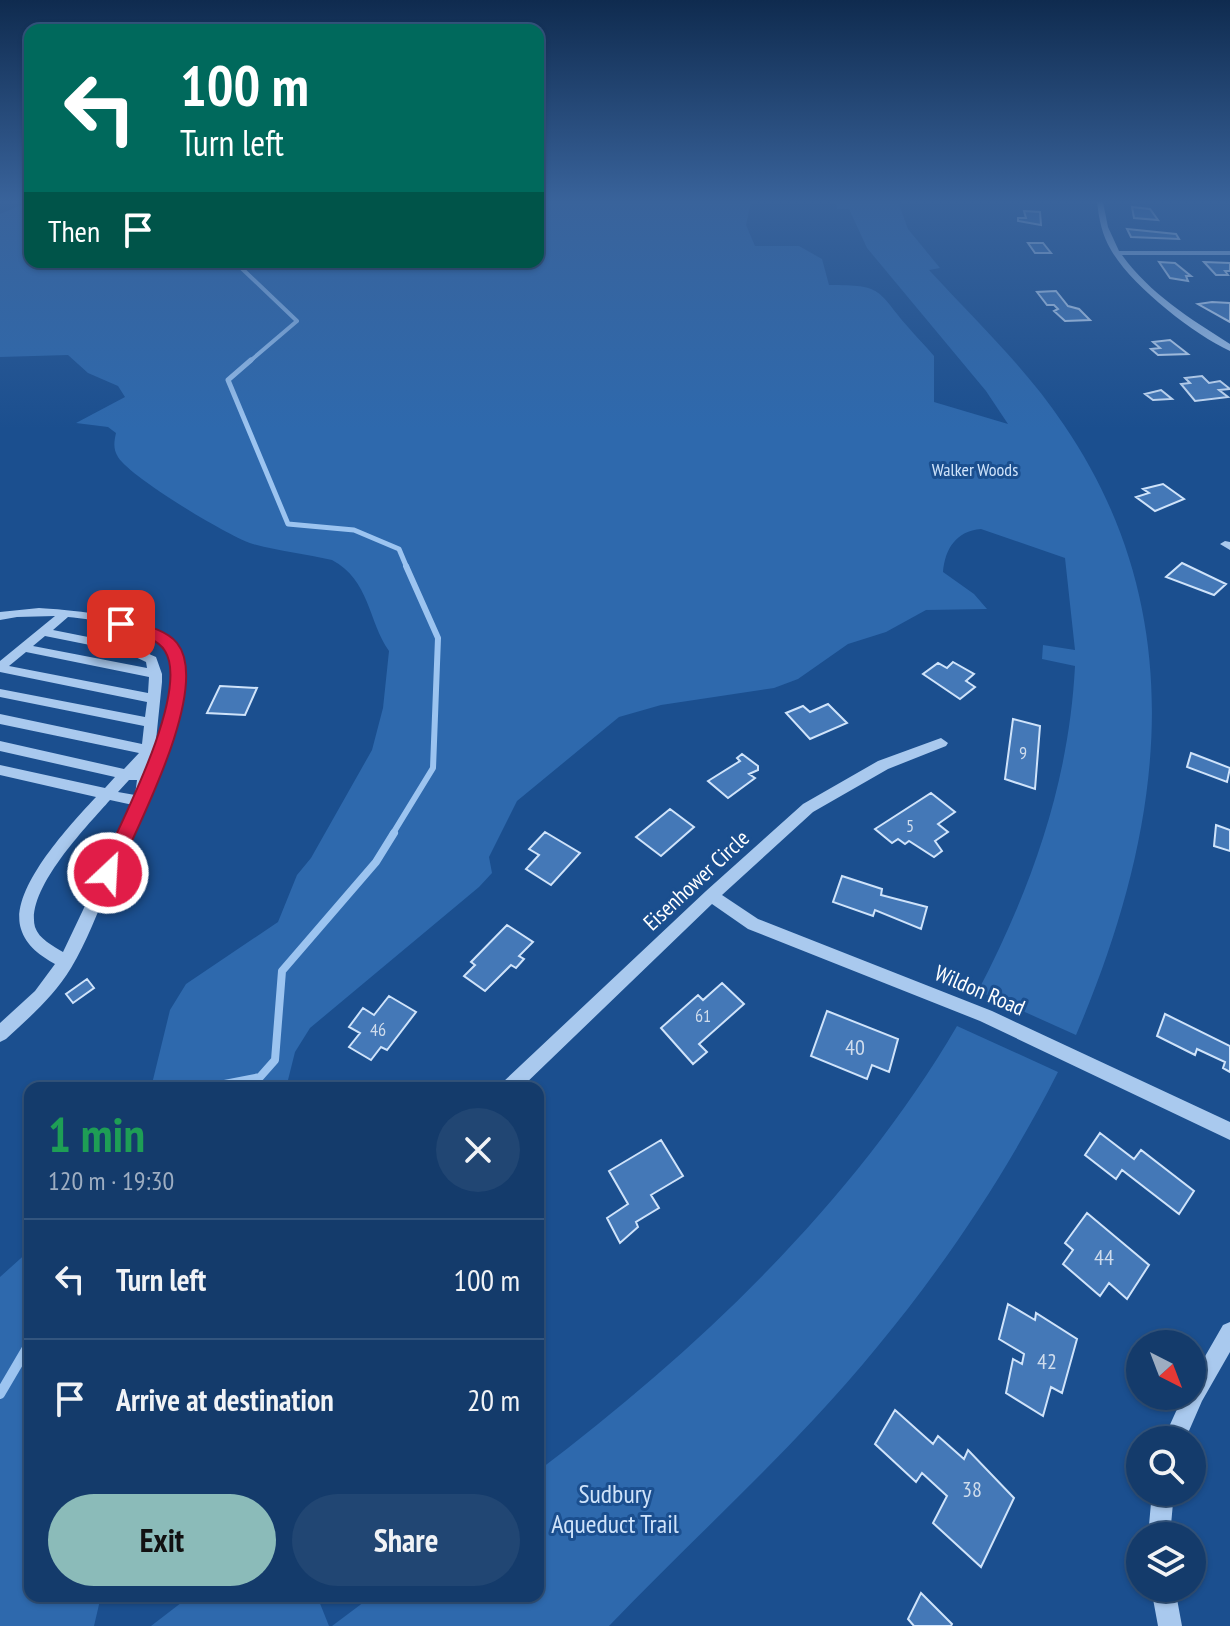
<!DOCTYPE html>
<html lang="en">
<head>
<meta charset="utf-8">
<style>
  :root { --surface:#143b6b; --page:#214673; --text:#f1f3f6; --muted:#9dadc1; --line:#33557e; --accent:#8bbbb9 }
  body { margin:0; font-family:"PT Sans Narrow",sans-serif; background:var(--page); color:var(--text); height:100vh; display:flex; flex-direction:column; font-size:30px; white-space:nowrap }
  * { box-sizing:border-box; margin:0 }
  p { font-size:26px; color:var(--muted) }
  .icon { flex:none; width:44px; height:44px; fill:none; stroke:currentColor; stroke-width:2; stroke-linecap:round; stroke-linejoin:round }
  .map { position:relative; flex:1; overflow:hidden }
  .side { position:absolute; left:24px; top:1082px; width:520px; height:520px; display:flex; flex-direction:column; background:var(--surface); border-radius:16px; box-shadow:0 2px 6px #0004,0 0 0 2px var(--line) }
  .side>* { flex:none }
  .hud { position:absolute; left:24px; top:24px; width:520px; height:244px; border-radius:16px; box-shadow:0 2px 6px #0004,0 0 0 2px var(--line); background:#00695c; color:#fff; overflow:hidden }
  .needle { width:52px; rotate:138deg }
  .tools { position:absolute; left:1126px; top:1330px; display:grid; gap:16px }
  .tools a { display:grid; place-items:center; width:80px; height:80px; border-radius:50%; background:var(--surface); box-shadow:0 2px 6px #0004,0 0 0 2px var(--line); font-size:40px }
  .pin { position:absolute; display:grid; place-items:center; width:68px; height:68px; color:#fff; margin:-34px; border-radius:16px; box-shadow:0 4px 12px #0006 }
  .me { position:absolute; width:88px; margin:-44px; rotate:25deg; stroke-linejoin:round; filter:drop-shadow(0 0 6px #0008) }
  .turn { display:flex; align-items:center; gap:28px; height:168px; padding:0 24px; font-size:36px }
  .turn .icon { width:104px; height:104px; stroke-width:2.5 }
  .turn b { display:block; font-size:56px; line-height:68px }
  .then { display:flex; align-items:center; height:76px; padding:0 24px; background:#0003; gap:16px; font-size:30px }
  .round { display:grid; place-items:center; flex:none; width:84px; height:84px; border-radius:42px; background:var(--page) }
  .summary { display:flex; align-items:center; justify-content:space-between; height:136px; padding:0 24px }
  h1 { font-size:48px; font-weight:800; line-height:60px; color:#1e9e55 }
  .action { display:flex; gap:16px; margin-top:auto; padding:16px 24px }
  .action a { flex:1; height:92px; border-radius:48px; background:var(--accent); color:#111; font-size:32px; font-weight:800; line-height:92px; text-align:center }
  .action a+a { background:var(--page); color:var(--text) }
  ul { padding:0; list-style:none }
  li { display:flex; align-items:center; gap:24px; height:120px; padding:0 24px; border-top:2px solid var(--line) }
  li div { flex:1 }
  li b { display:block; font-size:30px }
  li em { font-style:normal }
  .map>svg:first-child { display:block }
  .green { fill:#2e69ad }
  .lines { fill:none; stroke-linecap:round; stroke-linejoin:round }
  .stream-far4 { stroke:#9cc4f0; stroke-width:4 }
  .stream-far3 { stroke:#9cc4f0; stroke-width:5 }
  .stream-far2 { stroke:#9cc4f0; stroke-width:6 }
  .stream-far1 { stroke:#9cc4f0; stroke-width:8 }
  .stream { stroke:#9cc4f0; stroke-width:10 }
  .building { fill:#4478b7; stroke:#cfe3fa; stroke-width:2 }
  .minor { fill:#a9c9ee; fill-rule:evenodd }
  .route { fill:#e11d48; stroke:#92132f; stroke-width:2 }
  .labels { text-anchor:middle; stroke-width:6; stroke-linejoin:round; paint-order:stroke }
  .far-park-label { font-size:18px; fill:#cfe3fa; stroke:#1b4f8f }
  .number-label { font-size:18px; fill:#d0dded }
  .street-label { font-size:22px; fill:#fff; stroke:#1b4f8f }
  .near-number-label { font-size:22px; fill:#d0dded }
  .near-park-label { font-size:26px; fill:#cfe3fa; stroke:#1b4f8f }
</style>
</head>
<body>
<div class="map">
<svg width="1230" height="1626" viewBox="0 0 1230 1626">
  <rect width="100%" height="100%" fill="#1b4f8f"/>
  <!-- green -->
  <path class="green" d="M28 202 30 262H538V202H751L746 225 755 246H799L822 259 829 285C884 285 876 290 908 327 916 337 926 346 934 356V402L1008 424 986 391 867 248 849 209H837L836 202H898L908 229 940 268 929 270C975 320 1026 368 1064 425 1195 617 1163 832 1076 1035L978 991C1032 887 1069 783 1075 666L1042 659 1043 645 1075 650 1065 558 981 529C956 531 945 549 943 572L974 594 987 609 926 610 886 632 848 644 798 679 774 688 661 705 619 717 517 801 489 857 492 873 479 887 310 1028 295 1052 286 1088H151L170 1010 186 984 278 922 297 875 311 858 372 750 383 708 389 651C368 621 370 580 332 560 306 554 279 551 253 544 229 537 130 477 118 457 113 449 114 442 116 433L108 427 76 423 125 397 118 386 88 373 68 355 0 357V214Z
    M957 1026 1058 1072C994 1198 911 1315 814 1419 748 1490 676 1556 609 1626H332L372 1596H538V1471C699 1349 854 1202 957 1026Z
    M30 1250V1596H101L94 1626H0V1277Z
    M190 1596H317L329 1626H151Z"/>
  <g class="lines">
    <!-- stream-far4 -->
    <path class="stream-far4" d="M235 262 297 321 249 362"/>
    <!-- stream-far3 -->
    <path class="stream-far3" d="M251 360 228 380 288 524 354 530 399 549 407 568"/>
    <!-- stream-far2 -->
    <path class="stream-far2" d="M392 835 433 768 438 638 406 566"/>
    <!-- stream-far1 -->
    <path class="stream-far1" d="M204 1088 260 1077 275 1060 282 971 376 862 394 833"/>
    <!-- stream -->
    <path class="stream" d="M0 1394 30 1343"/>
  </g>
  <!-- building -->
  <path class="building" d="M1132 207 1150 209 1158 220 1134 218Z
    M1024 211 1040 212 1041 225 1018 221V218H1026Z
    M1127 229 1176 234 1179 239 1131 237Z
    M1028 243H1043L1051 253H1035Z
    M1159 262 1175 263 1191 276H1186L1188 281 1170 278Z
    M1204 262 1230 263V271H1225L1228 275H1216Z
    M1056 291 1068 306 1079 309 1090 320 1065 321 1054 311 1058 309 1054 305H1047L1037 292Z
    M1212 302 1230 303V322L1198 304Z
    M1170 340 1188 354 1158 355 1151 349 1160 348 1153 342Z
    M1202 376 1209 383 1220 381 1230 389 1219 390 1228 397 1195 401 1181 384 1190 383 1185 378Z
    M1161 390 1172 399 1153 400 1145 394Z
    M1163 484 1184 499 1155 511 1136 497 1149 493 1143 489Z
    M1182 563 1226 584 1214 595 1166 577Z
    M953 662 974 674 966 681 975 687 960 699 923 674 938 663 947 668Z
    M220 686 257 688 245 715 207 713Z
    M828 704 847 723 810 739 786 713 803 706 810 712Z
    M1013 719 1040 726 1035 789 1005 779Z
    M1191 753 1230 768 1227 782 1187 767Z
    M742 754 758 766V770L749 774 755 778 728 798 708 781 740 761 737 758Z
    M931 793 955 812 938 824 948 832 935 841 942 851 934 857 909 841 905 844 898 839 892 843 875 829Z
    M670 809 694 827 661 856 636 837Z
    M1216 825 1230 830V851L1214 846Z
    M545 832 580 853 551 885 526 869 539 855 529 849Z
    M842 876 882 889 881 895 927 907 921 929 875 910 873 916 833 902Z
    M507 925 533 942 519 956 524 959 516 968 511 965 485 991 464 976 475 965 471 962Z
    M87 979 94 988 73 1003 66 994Z
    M722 983 744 1004 699 1044 707 1052 693 1064 661 1028 698 995 703 1000Z
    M389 996 416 1012 387 1050 381 1047 371 1060 349 1047 360 1033 349 1027 363 1008 374 1015Z
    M827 1011 898 1039 889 1072 872 1065 867 1079 811 1056Z
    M1165 1014 1230 1046V1072L1223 1068 1225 1062 1197 1049 1195 1055 1157 1036Z
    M1100 1133 1134 1159 1141 1150 1194 1191 1179 1214 1122 1170 1116 1179 1085 1155Z
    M661 1140 683 1176 651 1195 659 1208 636 1222 638 1227 620 1243 607 1218 628 1204 609 1171Z
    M1087 1213 1149 1265 1127 1299 1109 1283 1100 1296 1063 1264 1073 1250 1065 1243Z
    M1008 1304 1035 1320 1036 1313 1077 1339 1062 1393 1051 1387 1043 1416 1006 1393 1013 1359 1022 1364 1024 1354 999 1339Z
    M895 1410 933 1444 938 1436 964 1459 968 1450 1014 1498 981 1567 933 1523 947 1496 922 1473 916 1482 875 1444Z
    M921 1593 952 1624 951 1626H914L908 1619Z"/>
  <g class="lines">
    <!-- minor -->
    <path class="minor" d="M1097 202H1103L1108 227 1119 251H1230V255H1122C1150 294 1191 319 1230 344V351C1193 334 1131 285 1111 250 1102 235 1099 219 1097 202Z
      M1225 541 1230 542V550L1220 544Z
      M39 608C71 610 158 617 176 646 208 696 133 836 110 885 97 912 87 942 71 968 54 996 30 1017 6 1039L0 1042V1023L35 991 55 964C41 956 26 946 21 929 8 890 72 823 96 797L0 775V765L105 788 115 777 0 751V741L124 769 139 753 0 724V714L142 744 144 726 0 697V689L145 717 147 702 0 672V661L55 616 17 617 0 620V612ZM68 617C96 620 143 626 164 646 183 666 164 727 155 750L162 682V674L156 657 128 645 53 630ZM45 636 125 652 146 662 147 668 33 646ZM26 652 149 677 148 693 9 666ZM129 780H137L135 795 118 792ZM110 800 133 805 63 952C53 946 39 939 35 927 25 890 87 826 110 800Z
      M941 738 948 743 946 746 888 769 813 812 722 895 758 919 992 1011 1230 1122V1140L980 1021 748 929 712 904 521 1088H500L503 1082 706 891 803 804 878 761Z
      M1230 1322V1352L1202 1401 1185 1440H1163L1183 1396H1192V1379L1223 1325Z
      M1152 1492H1174L1170 1536H1148Z
      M1151 1588H1175L1182 1626H1158Z"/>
  </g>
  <!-- sky -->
  <linearGradient id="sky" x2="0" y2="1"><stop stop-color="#0f2b4f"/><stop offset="0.47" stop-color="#39639b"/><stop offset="1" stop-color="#39639b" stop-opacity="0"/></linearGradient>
  <rect width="1230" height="429" fill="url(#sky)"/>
  <!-- route -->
  <path class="route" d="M121 619C138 624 165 628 177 643 212 686 137 828 117 873L108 881 98 873C117 831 191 692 165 651 156 636 131 633 115 628L113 624Z"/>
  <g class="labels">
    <!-- far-park labels -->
    <g class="far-park-label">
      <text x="975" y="476">Walker Woods</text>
    </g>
    <!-- number labels -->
    <g class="number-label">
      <text x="1023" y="759">9</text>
      <text x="910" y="832">5</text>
      <text x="703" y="1022">61</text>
      <text x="378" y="1036">46</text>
    </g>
    <!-- street labels -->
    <g class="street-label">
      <text transform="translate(696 880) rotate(-43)" y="8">Eisenhower Circle</text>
      <text transform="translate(980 990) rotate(23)" y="8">Wildon Road</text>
    </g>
    <!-- near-number labels -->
    <g class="near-number-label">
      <text x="855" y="1055">40</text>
      <text x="1104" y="1265">44</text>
      <text x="1047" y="1369">42</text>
      <text x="972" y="1497">38</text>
    </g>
    <!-- near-park labels -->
    <g class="near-park-label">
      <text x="615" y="1503">Sudbury<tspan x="615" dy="30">Aqueduct Trail</tspan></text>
    </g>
  </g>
</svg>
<div class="tools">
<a><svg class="needle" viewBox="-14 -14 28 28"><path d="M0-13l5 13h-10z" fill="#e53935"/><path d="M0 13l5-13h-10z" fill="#9dadc1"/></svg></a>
<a><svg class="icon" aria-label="search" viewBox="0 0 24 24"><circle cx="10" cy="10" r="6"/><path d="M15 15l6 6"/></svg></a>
<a><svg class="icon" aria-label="layers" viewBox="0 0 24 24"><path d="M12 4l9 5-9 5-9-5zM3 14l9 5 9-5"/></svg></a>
</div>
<div class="pin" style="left:121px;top:624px;background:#d93025"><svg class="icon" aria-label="arrive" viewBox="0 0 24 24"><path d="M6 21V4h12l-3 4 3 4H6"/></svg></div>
<svg class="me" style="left:108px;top:873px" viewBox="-20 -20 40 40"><circle r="17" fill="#e11d48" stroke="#fff" stroke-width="3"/><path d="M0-11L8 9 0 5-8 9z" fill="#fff"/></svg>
<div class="hud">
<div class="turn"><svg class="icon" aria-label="left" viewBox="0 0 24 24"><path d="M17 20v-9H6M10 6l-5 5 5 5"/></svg><div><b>100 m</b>Turn left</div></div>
<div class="then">Then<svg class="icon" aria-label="arrive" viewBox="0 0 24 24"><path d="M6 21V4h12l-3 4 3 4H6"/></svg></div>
</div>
<section class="side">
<div class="summary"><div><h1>1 min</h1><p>120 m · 19:30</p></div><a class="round"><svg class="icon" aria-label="close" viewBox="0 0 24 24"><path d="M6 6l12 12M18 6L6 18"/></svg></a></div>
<ul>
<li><svg class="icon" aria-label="left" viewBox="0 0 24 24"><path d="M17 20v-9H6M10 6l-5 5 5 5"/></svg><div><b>Turn left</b></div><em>100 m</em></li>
<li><svg class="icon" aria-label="arrive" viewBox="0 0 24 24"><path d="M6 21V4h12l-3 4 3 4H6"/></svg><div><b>Arrive at destination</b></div><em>20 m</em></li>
</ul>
<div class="action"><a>Exit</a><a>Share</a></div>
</section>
</div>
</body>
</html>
